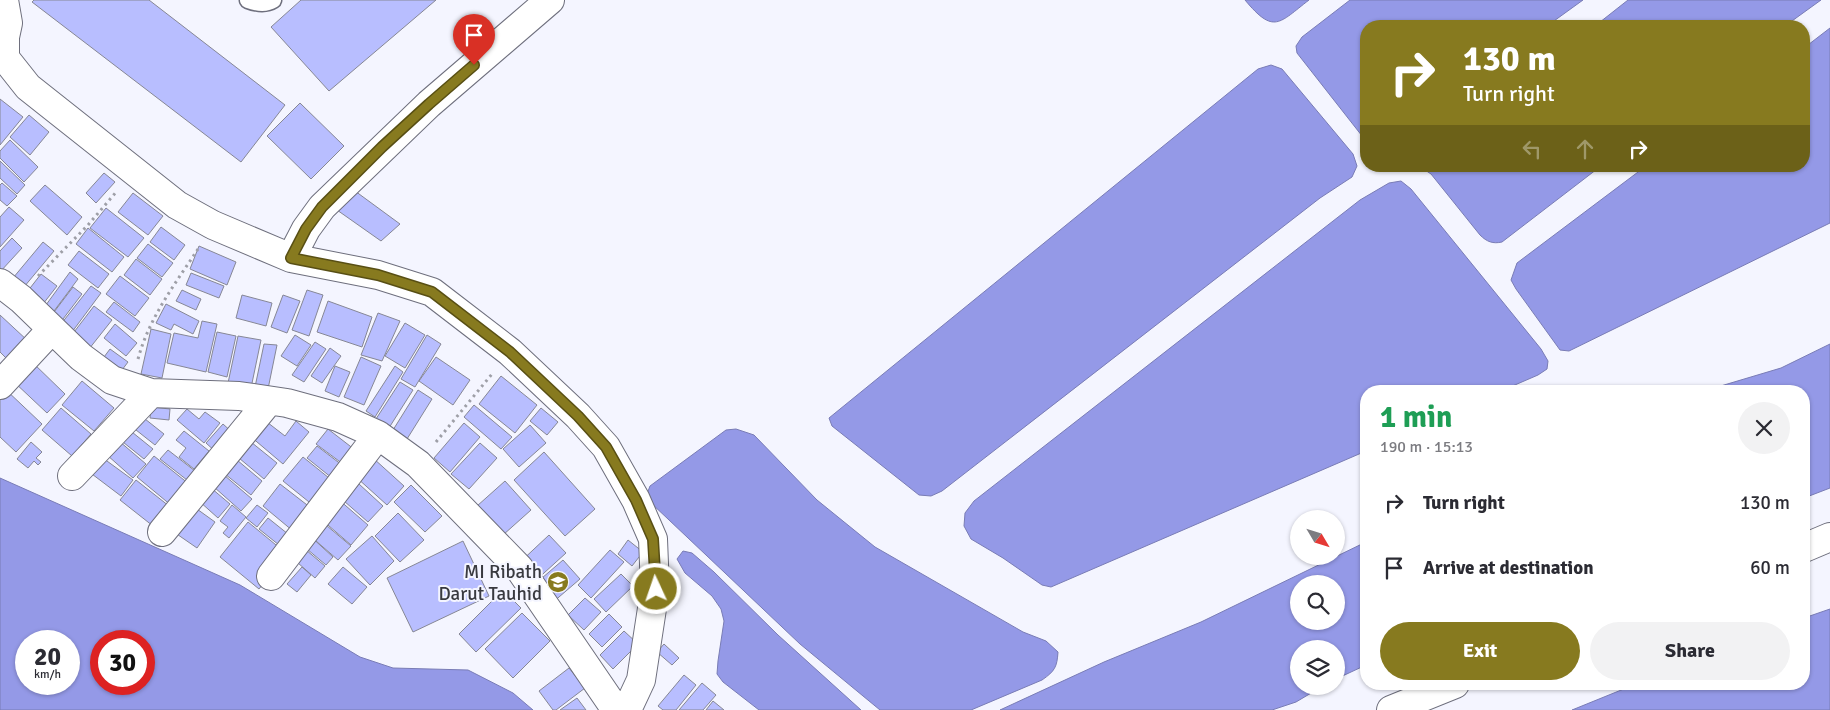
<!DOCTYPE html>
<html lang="en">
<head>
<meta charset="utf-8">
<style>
  :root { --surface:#fff; --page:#f2f2f3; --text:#2b2b33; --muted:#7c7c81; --accent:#877a1f }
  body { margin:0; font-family:Signika,sans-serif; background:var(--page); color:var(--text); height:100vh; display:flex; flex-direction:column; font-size:19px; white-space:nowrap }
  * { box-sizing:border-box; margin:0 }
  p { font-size:16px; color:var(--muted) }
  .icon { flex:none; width:28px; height:28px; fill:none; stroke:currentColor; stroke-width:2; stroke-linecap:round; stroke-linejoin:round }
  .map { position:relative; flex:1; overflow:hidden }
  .drawer { position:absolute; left:1360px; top:385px; width:450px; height:305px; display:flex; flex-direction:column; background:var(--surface); border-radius:20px; box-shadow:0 1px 4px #0004 }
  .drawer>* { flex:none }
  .banner { position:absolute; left:1360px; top:20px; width:450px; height:152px; border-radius:20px; box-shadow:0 1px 4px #0004; background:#877a1f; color:#fff; overflow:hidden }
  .needle { width:32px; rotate:128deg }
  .buttons { position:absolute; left:1290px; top:510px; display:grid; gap:10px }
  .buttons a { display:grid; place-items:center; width:55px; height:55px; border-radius:50%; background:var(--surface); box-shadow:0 1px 4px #0004; font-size:25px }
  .speed { position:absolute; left:15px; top:630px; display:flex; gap:10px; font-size:25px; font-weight:700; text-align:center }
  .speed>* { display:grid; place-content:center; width:65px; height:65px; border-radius:50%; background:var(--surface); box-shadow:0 1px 4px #0004; line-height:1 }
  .speed small { font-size:12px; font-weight:400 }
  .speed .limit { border:8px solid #d22; background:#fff; color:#111 }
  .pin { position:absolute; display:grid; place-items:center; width:42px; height:42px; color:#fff; margin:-51px -21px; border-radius:50% 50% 50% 0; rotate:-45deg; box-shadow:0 0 5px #0007 }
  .pin .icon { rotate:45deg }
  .me { position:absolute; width:55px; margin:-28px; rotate:357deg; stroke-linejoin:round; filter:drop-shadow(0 0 4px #0008) }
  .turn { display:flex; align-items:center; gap:18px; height:105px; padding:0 20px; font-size:22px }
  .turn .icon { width:65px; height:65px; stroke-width:2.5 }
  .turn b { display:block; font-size:35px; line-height:42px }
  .lanes { display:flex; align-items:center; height:48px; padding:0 20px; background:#0003; justify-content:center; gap:25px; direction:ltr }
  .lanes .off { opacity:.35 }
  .round { display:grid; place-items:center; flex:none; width:52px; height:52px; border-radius:26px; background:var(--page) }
  .head { display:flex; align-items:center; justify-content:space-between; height:85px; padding:0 20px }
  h1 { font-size:30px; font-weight:800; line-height:38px; color:#1e9e55 }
  .cta { display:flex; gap:10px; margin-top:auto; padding:10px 20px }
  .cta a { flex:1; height:58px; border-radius:30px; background:var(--accent); color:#fff; font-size:20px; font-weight:800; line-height:58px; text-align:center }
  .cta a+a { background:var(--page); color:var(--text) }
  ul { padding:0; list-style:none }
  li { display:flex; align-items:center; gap:15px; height:65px; padding:0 20px }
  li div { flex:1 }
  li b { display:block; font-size:19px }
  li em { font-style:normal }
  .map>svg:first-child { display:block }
  .water { fill:#9499e7; stroke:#797cb5; fill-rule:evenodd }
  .building { fill:#b8beff; stroke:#868795 }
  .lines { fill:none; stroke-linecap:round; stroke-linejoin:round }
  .lane-casing { stroke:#6e6f7d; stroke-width:19 }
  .street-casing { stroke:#6e6f7d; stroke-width:30 }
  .path { stroke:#9e9fa7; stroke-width:3; stroke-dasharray:2.5 4; stroke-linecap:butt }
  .lane { stroke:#fff; stroke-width:16 }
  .street { stroke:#fff; stroke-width:28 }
  .route-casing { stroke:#584f14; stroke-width:12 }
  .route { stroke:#877a1f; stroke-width:9 }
  .labels { text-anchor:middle; stroke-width:4; stroke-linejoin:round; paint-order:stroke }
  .poi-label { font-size:19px; fill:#393a40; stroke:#f4f5ff; text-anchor:end }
</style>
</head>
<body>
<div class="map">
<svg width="1830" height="710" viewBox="0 0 1830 710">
  <rect width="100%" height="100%" fill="#f4f5ff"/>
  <!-- water -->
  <path class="water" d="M1245 0H1309C1279 23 1274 35 1245 0Z
    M1350 0H1583L1547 26H1366V141L1297 53 1296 46 1302 37Z
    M1628 0H1821L1785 26H1595Z
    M1830 28V223L1569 351 1560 350 1516 289 1511 280 1517 263 1646 166H1804V48Z
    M1271 65 1282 69 1353 154 1357 166 1352 177 1320 198 942 491 931 496 919 495 832 426 829 418 1258 69Z
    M1419 166H1601L1502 242C1493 244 1487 242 1480 235L1431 174Z
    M1401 181 1411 189 1541 349 1548 361 1547 369 1538 375 1501 391H1366V451L1051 587 1042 585 1003 558 971 539 964 526 965 513 974 501 1360 200 1389 183Z
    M1830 344V488L1804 498V391H1704L1781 368Z
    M736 429 754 435 817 500 875 547 1023 632 1046 641 1058 652C1057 667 1055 671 1042 680L971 710H880L800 644 650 502 647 494 650 486 726 430Z
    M0 478 240 585 360 657 393 668 468 670 513 693 533 710H0ZM26 641H69V684H26ZM101 641H144V684H101Z
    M1366 542V665L1336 679V649H1299V686H1323L1296 702 1272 710H1000L1104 662 1201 622ZM1299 584H1336V621H1299Z
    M683 551 692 553 714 572 778 635 861 710H759L723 682 717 674 718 661 724 621 721 609 712 596 685 573 677 559Z
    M1830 609V710H1572L1636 684H1804V618Z"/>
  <!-- building -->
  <path class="building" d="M34 0H149L285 105 241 162 32 2Z
    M301 0H436L329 91 271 27Z
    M0 99 23 117 0 145Z
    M300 103 344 146 311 179 267 136Z
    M29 115 49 132 30 155 10 137Z
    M10 140 38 167 24 182 0 158V151Z
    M0 161 25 185 17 194 0 178Z
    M104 173 115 182 96 203 86 193Z
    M2 183 17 196 7 206 0 200V185Z
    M45 185 82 217 67 235 30 201Z
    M355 191 400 224 381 241 337 210Z
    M133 193 163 216 148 235 118 212Z
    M9 207 24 220 0 247V217Z
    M106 208 144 238 128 257 90 228Z
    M161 227 185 245 174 260 150 242Z
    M88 228 124 257 112 272 76 244Z
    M12 238 22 248 0 272V251Z
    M43 242 54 251 19 293 8 284Z
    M148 244 173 263 162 277 137 258Z
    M199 246 236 262 227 285 190 269Z
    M79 251 109 274 98 288 68 265Z
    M136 259 162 279 150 295 124 275Z
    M70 272 78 279 51 315 43 309Z
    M191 273 224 286 219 298 186 285Z
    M41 274 57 286 43 304 27 292Z
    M120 276 149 298 135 316 106 294Z
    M91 286 101 293 72 332 61 324Z
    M73 287 82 294 60 323 51 316Z
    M182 290 201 299 196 310 176 301Z
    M307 290 323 295 309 336 292 330Z
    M242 295 272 303 266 326 236 318Z
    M283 295 300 301 287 333 271 327Z
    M328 301 372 317 362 347 317 332Z
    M114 302 140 322 133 332 106 312Z
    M166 304 199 321 193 334 174 324 171 330 156 323Z
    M94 306 112 320 89 349 71 336Z
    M378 313 400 321 382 361 361 355Z
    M0 315 28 341 9 361 0 352Z
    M202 321 217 324 206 372 167 363 174 333 198 338Z
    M405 323 425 335 405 368 385 356Z
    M115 324 137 343 126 356 104 338Z
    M151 329 171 334 162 378 141 374Z
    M217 332 236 336 227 377 208 372Z
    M295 335 311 345 297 366 281 356Z
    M427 335 441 344 415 387 401 379Z
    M238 336 261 340 251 388 228 383Z
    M315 342 326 349 304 382 292 375Z
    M264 344 277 345 268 389 255 387Z
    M330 348 341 356 322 383 311 376Z
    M110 349 128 362 116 378 98 365Z
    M361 357 381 366 364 405 344 397Z
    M436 357 470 380 453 405 419 381Z
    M31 361 65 394 47 413 13 381Z
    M335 366 350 372 339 397 325 391Z
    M395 366 403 372 375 417 366 411Z
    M501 376 537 405 515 433 479 404Z
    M82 381 114 408 94 431 62 405Z
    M400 382 413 390 387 431 374 422Z
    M4 388 42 424 16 452 0 437V392Z
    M418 390 432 399 407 439 393 430Z
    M474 405 512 437 501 449 464 417Z
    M151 407 170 409 169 420 150 418Z
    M61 408 91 434 72 456 42 430Z
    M541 408 558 422 547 435 530 421Z
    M187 409 199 419 205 412 220 423 204 443 177 420Z
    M140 415 164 434 155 445 131 426Z
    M263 419 285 436 296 421 309 432 283 464 250 436Z
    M464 423 480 437 450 472 434 458Z
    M223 424 234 434 217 453 206 443Z
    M530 425 546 443 519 467 503 449Z
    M127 428 153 449 144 459 118 438Z
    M328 429 359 453 347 467 316 444Z
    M184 431 209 451 194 469 179 457 186 448 176 440Z
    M246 438 277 463 264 479 233 453Z
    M119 441 146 464 133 478 107 455Z
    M31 442 42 452 36 458 41 462 38 465 34 461 28 468 17 459Z
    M480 443 497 458 469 489 451 474Z
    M317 446 342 465 332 478 307 458Z
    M168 450 195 471 187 480 160 459Z
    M544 452 595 509 565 536 514 480Z
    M96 453 133 480 121 496 84 468Z
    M154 456 189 484 172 506 137 477Z
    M303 457 334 482 314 506 283 481Z
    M373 458 404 486 387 505 356 477Z
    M237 460 262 481 251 495 225 474Z
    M224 475 252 499 241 511 214 487Z
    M136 480 169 506 153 526 120 500Z
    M505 481 531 510 503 535 477 506Z
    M280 484 311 508 293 531 263 506Z
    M359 484 383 506 368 522 344 501Z
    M411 485 442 516 425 532 394 502Z
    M211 488 230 504 218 518 199 501Z
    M338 499 368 525 351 545 321 519Z
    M190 504 215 522 197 548 171 530Z
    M232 505 246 517 229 538 223 533 228 527 220 521Z
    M257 505 268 513 257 527 246 518Z
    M398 513 424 540 400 562 375 536Z
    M268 518 293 538 284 549 259 529Z
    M320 520 351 546 338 560 308 534Z
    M248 522 287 554 259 589 220 557Z
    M309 535 333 557 326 565 301 544Z
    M549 535 566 553 533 583 517 565Z
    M372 536 394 561 370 585 346 559Z
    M628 540 643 552 632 566 618 554Z
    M463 541 489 596 413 632 387 578Z
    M299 544 325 566 315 578 289 555Z
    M610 550 624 562 591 598 578 585Z
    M563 560 580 579 552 603 535 584Z
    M302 567 311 575 297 592 287 584Z
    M343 567 367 587 352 604 328 584Z
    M621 574 633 586 606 612 594 599Z
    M503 590 521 608 476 652 459 634Z
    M585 598 601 612 584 630 568 615Z
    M522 613 550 641 513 678 485 649Z
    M609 614 622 627 602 647 589 634Z
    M624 631 638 644 613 669 600 655Z
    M664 644 679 658 672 665 657 652Z
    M569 668 585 688 556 710H553L539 691Z
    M684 675 696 685 676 710H663L658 706Z
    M702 683 716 695 703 710H679Z
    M577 698 586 710H560Z
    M713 701 724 710H706Z"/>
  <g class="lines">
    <!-- lane casing -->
    <g class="lane-casing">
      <path id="lane" d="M248 0C256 3 265 5 273 0"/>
    </g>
    <!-- street casing -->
    <g class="street-casing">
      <path id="street" d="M4 0 8 23 5 37V58L28 87 177 205 213 225 291 258 378 275 432 292 510 352 578 416 606 447 636 500 653 539 655 589 641 680 627 710
        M291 258 306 229 322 207 429 104 550 0
        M0 283 21 299 81 357 112 380 151 393 239 396 287 403 338 417 378 435 418 464 519 568 616 710
        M0 385 52 329
        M72 476 151 393
        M162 532 268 402
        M1804 548 1830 537
        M271 576 378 435
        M1391 710 1455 684"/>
    </g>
    <!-- path -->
    <path class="path" d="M38 276 88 225 117 191
      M138 359C149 318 175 284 198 249
      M436 442 492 374"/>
    <!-- lane -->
    <use href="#lane" class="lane"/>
    <!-- street -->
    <use href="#street" class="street"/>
  </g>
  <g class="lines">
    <!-- route casing -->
    <g class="route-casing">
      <path id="route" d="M474 65 429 104 382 147 322 207 306 229 291 258 378 275 432 292 510 352 578 416 606 447 636 500 653 539 656 589"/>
    </g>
    <!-- route -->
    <use href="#route" class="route"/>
  </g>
  <!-- icons -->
  <defs>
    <g id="school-disc" transform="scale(1.125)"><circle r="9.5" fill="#877a1f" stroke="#f4f5ff"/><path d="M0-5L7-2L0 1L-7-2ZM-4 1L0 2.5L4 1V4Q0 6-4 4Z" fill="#fff"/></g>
  </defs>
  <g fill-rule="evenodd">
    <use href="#school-disc" x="558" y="582"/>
  </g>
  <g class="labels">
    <!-- poi labels -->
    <g class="poi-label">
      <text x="542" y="578">MI Ribath<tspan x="542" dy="22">Darut Tauhid</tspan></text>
    </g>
  </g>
</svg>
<div class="buttons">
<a><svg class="needle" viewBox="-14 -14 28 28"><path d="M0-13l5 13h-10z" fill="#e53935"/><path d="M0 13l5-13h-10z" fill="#7c7c81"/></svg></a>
<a><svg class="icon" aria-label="search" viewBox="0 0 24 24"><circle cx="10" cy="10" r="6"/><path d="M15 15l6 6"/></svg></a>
<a><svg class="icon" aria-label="layers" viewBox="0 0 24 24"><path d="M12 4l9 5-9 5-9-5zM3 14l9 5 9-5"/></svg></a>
</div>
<div class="speed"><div>20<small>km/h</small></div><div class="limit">30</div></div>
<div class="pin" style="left:474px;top:65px;background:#d93025"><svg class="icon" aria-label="arrive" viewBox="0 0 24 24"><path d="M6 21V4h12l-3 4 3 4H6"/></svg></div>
<svg class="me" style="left:656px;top:589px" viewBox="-20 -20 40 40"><circle r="17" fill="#877a1f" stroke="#fff" stroke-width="3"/><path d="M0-11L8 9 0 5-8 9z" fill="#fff"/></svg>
<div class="banner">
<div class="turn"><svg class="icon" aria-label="right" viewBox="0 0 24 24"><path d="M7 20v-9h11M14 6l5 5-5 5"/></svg><div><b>130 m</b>Turn right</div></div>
<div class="lanes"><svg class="icon off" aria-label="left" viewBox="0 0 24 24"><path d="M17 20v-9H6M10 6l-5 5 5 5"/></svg><svg class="icon off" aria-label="ahead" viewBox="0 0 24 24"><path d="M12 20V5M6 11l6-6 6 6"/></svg><svg class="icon" aria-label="right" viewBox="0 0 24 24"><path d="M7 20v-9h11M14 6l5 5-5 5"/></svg></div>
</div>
<section class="drawer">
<div class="head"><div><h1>1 min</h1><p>190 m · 15:13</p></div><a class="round"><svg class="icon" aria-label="close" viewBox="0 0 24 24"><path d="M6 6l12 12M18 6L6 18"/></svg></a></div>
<ul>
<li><svg class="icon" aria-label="right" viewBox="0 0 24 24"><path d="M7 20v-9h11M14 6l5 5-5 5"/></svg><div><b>Turn right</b></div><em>130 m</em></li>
<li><svg class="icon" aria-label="arrive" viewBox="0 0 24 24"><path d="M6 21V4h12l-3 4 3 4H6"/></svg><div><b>Arrive at destination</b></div><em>60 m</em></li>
</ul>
<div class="cta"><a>Exit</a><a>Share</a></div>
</section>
</div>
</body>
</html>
